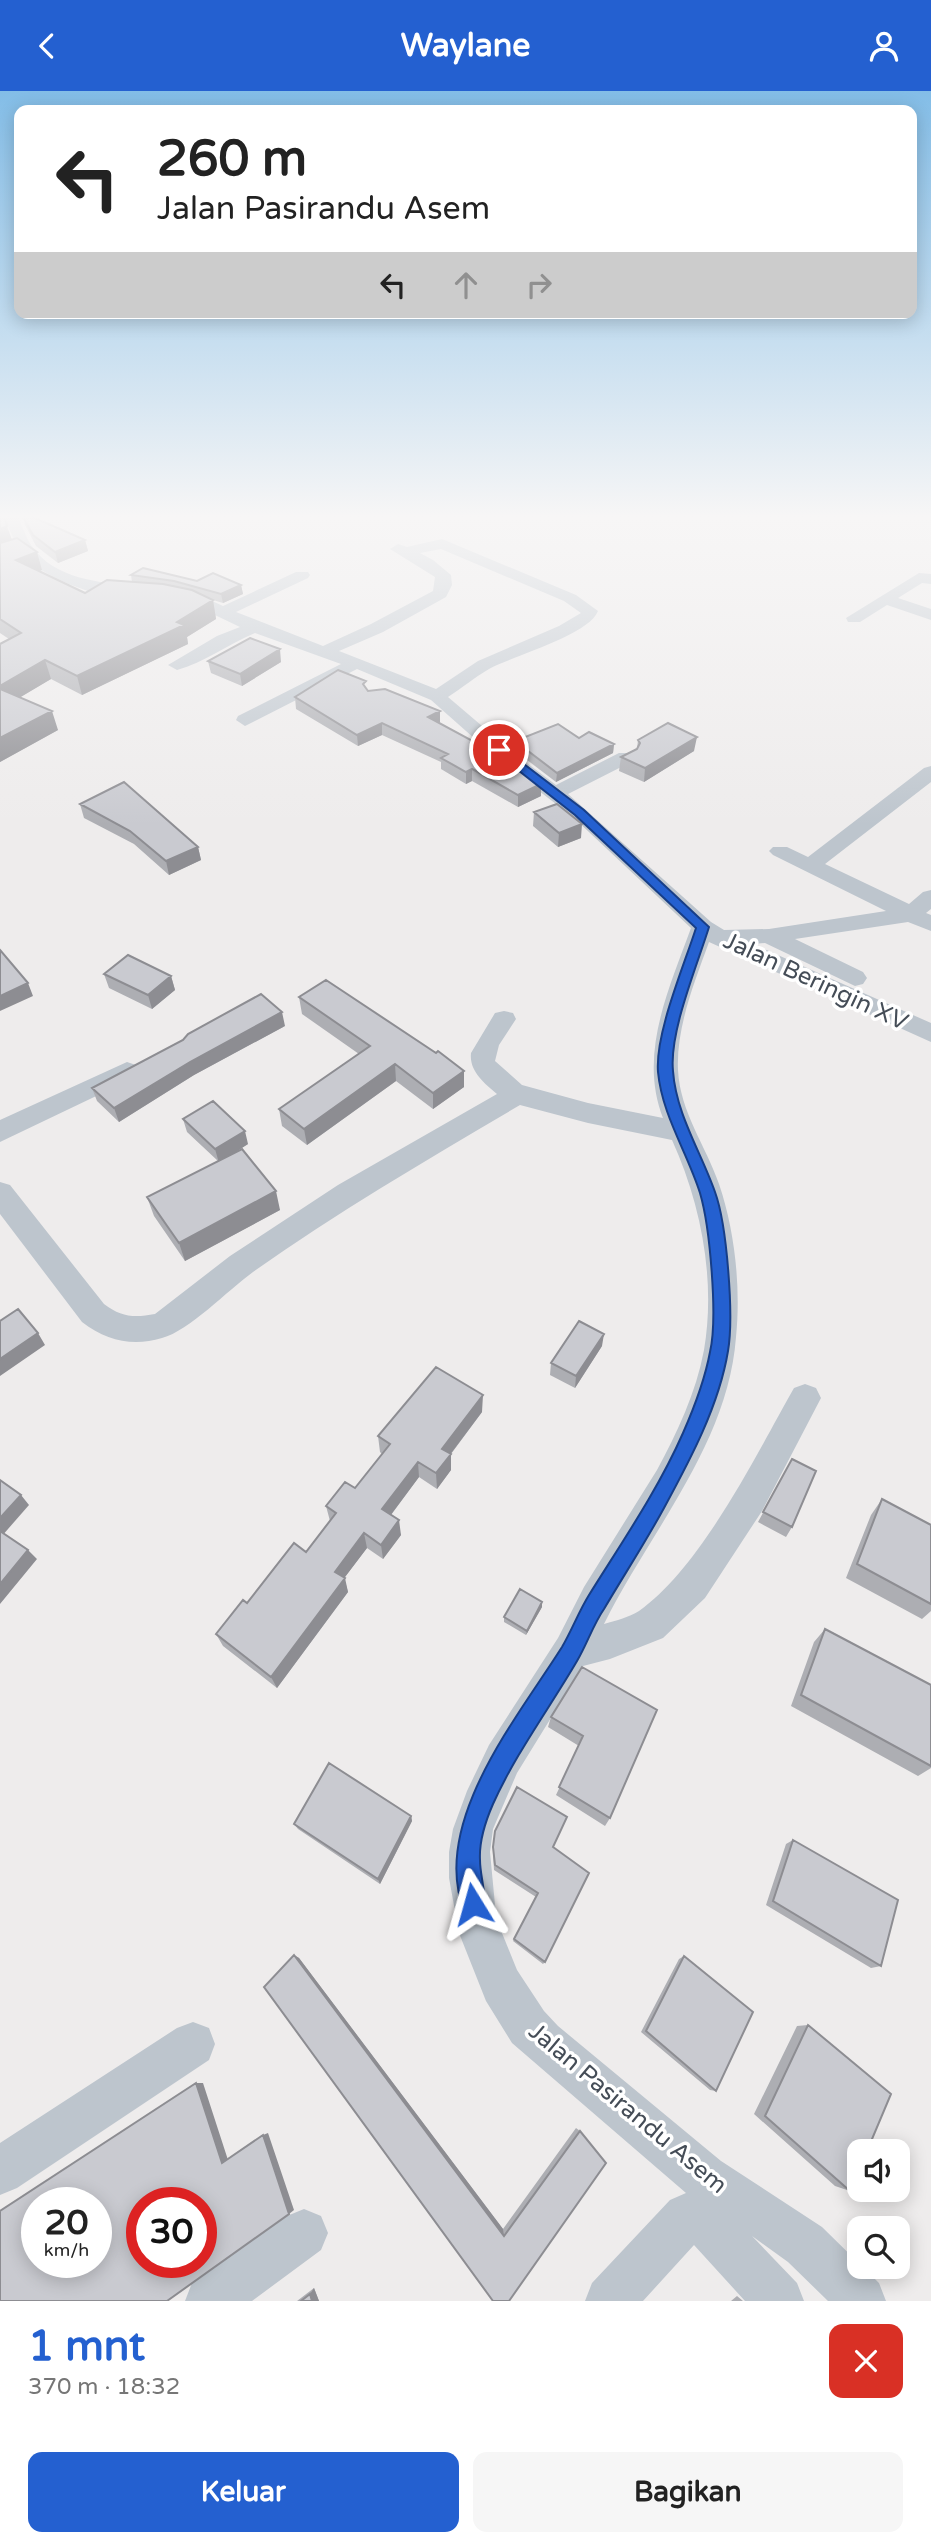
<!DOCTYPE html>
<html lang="id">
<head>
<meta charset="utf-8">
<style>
  :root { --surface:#fff; --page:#f6f6f6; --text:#222; --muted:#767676; --accent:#2460d0 }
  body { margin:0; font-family:"Varela Round",sans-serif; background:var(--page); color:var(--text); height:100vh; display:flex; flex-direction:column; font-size:26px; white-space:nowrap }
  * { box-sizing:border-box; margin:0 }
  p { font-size:23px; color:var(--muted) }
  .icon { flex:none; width:38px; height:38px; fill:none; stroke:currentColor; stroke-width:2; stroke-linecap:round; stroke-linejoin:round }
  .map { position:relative; height:2210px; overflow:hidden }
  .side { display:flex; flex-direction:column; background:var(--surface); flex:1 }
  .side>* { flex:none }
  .banner { position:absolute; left:14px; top:14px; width:903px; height:214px; border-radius:14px; box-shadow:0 4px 18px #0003; background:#fff; color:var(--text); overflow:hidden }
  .buttons { position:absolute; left:847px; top:2048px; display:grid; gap:14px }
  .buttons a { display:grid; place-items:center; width:63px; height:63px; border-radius:14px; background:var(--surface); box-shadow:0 4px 18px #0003; font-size:35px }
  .speed { position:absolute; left:21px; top:2096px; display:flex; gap:14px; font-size:35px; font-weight:700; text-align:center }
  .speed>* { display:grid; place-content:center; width:91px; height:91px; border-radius:50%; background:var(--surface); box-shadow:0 4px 18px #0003; line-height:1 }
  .speed small { font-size:18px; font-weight:400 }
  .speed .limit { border:10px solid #d22; background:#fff; color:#111 }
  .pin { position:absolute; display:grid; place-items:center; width:60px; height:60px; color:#fff; margin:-30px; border:4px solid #fff; border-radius:50%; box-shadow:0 2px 7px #0007 }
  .me { position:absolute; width:77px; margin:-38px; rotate:352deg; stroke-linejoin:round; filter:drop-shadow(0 0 5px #0008) }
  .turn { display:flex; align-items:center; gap:24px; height:147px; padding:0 28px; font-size:32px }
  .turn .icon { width:91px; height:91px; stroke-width:2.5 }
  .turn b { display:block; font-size:49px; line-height:60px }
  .lanes { display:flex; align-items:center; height:66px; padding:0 28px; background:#0003; justify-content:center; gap:35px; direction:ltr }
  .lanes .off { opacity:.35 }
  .round { display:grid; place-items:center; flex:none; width:74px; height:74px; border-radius:14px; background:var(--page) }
  .headline { display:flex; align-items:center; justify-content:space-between; height:119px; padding:0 28px }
  h1 { font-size:42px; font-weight:700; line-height:52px; color:var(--accent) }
  .cta { display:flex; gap:14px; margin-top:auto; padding:14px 28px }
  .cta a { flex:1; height:80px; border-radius:14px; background:var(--accent); color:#fff; font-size:28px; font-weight:700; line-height:80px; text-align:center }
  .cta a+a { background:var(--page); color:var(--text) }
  header { display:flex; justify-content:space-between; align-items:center; height:91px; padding:0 28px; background:var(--accent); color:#fff; font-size:32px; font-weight:700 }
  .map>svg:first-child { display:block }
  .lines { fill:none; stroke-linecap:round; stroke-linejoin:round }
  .minor { fill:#bdc5cd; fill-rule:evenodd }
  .wall { fill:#adaeb3 }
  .shaded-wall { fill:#8d8d92 }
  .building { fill:#c9cad0; stroke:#8d8d92; stroke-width:2; fill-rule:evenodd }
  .route { fill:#2460d0; stroke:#173e87; stroke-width:2 }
  .labels { text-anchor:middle; stroke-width:7; stroke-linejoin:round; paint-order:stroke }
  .street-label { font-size:24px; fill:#454d57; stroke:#fff }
</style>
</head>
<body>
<header><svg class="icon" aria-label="back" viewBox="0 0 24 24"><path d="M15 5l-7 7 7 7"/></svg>Waylane<svg class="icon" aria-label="person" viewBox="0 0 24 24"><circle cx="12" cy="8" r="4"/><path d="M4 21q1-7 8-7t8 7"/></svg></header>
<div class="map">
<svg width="931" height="2210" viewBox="0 0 931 2210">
  <rect width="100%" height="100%" fill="#eeecec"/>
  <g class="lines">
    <!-- minor -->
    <path class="minor" d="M1 424H16C23 434 25 445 31 454 55 490 99 489 136 498L138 501C120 519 45 486 29 470 15 457 12 439 1 424Z
      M442 448 576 504 598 520C589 544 513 565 489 578 475 586 462 597 448 606L515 663 556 694 619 662H633L636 666 633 670 568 703 711 831 724 839 769 838 886 820 773 764 769 760 773 756H787L808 766 924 677 931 675V691L825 773 909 813 923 801 931 799V818L926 822 931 824V840L908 831 795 848 863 881 867 887 863 893 855 895 765 852 753 853 931 932V951L709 851C695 890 676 936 678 979 680 1021 706 1055 719 1093 735 1140 741 1197 736 1246 728 1354 650 1440 604 1533 615 1530 629 1526 639 1520 702 1475 756 1364 794 1297L805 1293 816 1297 821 1307 762 1420 705 1507 663 1547 610 1568 583 1575 517 1682 493 1738 490 1761 495 1814 502 1842 517 1879 544 1920 558 1935 721 2070 822 2136 879 2192 886 2210H828L788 2171 752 2145 797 2192 804 2210H745L694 2154 643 2210H585L592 2192 670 2109 686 2102 512 1952 486 1910 459 1842 449 1787V1761L453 1738 467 1700 489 1654 558 1547 584 1496 657 1379C677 1342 696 1302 704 1259 716 1189 701 1113 672 1049L588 1032 520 1014C430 1067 339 1120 253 1181 228 1199 189 1240 162 1247 133 1256 107 1250 82 1231L0 1123V1091L10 1094 104 1213C121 1226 134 1227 155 1223L230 1165 338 1094 497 1003C484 992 469 980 471 962L495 922 504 920 513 922 516 928 499 954 495 970 522 994 588 1012 663 1027C638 963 669 898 691 837L573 726 501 671 431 609 357 578 245 635 236 629 238 625 341 573 255 542C228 553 204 572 177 579L168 574 217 545 240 536 196 515 172 509 170 506 172 503C188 499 208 508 223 515L296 481H308L310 484 308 487 236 521 323 555 371 533 433 500 435 486 390 458 398 453 407 456ZM441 458 564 510 581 522 559 535 478 570 436 598 339 560 383 541 446 506 452 494 451 484 433 469 420 462Z
      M919 482 931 483V493L922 492 898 507 931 518V529L887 514 860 531H848L846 527Z
      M127 971 136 974 140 980 136 986 0 1051V1029Z
      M193 1931 209 1937 215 1953 209 1969 17 2097 0 2104V2052L177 1937Z
      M304 2118 321 2125 328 2142 321 2159 252 2210H185L192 2192 287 2125Z"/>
  </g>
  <!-- wall -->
  <path class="wall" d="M0 424 12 449 42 479 39 480 85 502 132 491 131 484 241 494 243 503 223 512 213 509 216 528 187 546 188 553 82 604 51 588 20 606 58 639 0 671V553L9 548 0 542Z
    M22 424 85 449 88 460 58 472 36 455 25 434Z
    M208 570 281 571 242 595 211 582Z
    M366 598 368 600 440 620 439 632 541 705 518 716 472 690 466 693 441 678V671L382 644 358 655 296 618 295 606Z
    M579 647 614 653 613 662 556 691 514 659 515 650Z
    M638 649 694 660 644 691 619 680 621 666 637 657Z
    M80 713 198 756 201 769 169 784 134 753 84 727Z
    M534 721 581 747 558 756 533 735Z
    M104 883 171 885 175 899 152 918 109 897Z
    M299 906 464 996 433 1018 396 990 307 1054 282 1035 279 1018 359 963 302 923Z
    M285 935 194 984 119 1031 97 1010 92 997Z
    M183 1028 248 1053 235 1061 280 1119 185 1170 154 1125 147 1106 218 1070 187 1041Z
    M602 1255 575 1297 550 1284 551 1272Z
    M482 1321 451 1363V1379L437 1398 419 1386 391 1424 401 1444 383 1468 367 1457 344 1487 348 1501 277 1597 223 1555 216 1543 247 1512 306 1461 330 1430 326 1415 355 1397 382 1363 380 1361 378 1345Z
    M792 1368V1436L786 1446 758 1431Z
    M882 1408 931 1434V1520L922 1528 846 1487 871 1424Z
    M542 1511V1516L526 1544 504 1531V1526Z
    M825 1538 931 1594V1677L918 1685 791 1615 814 1551Z
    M582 1576 610 1727 605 1735 556 1704 579 1655 548 1636 551 1626Z
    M411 1725 412 1730 380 1793 298 1738 294 1733Z
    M495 1740 553 1757 545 1871 543 1873 513 1850 536 1806 494 1779 493 1761Z
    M793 1749 881 1875 871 1877 766 1814 786 1753Z
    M294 1864 299 1867 503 2138 576 2037 580 2040 509 2210Z
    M684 1865 716 2000 710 1999 641 1941 679 1868Z
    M808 1934 850 2100 835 2095 754 2023 797 1935Z
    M314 2197 319 2210H297Z
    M737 2205 743 2210H731Z"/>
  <!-- shaded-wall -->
  <path class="shaded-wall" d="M7 435 13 452 0 458V438Z
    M85 449 88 460 58 472 55 461Z
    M37 461 42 479 21 487 16 469Z
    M241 494 243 503 223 512 221 503Z
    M213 509 216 528 187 546 188 553 82 604 77 585 177 531Z
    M280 558 281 571 242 595 240 583Z
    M45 569 51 588 4 616 0 604V595Z
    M52 620 58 639 0 671V647Z
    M440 620V631L429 637 428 626Z
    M382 632V644L358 655 357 644Z
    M697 646 694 660 644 691 645 677Z
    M614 653 613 662 556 691 557 682Z
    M472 678V690L466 693V681Z
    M541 693V705L518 716V704Z
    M582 733 581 747 558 756 559 742Z
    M198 756 201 769 169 784 166 770Z
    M171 885 175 899 152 918 148 904Z
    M28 892 33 905 0 920V905Z
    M282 921 285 935 194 984 119 1031 114 1017 190 971Z
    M395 973 396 990 307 1054 304 1038Z
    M464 980V996L433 1018V1002Z
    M245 1040 248 1053 219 1072 215 1058Z
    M276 1100 280 1119 185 1170 179 1152Z
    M38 1242 45 1254 0 1285V1268Z
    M604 1243 602 1255 575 1297 576 1285Z
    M483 1304 482 1321 443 1373 442 1358Z
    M451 1363V1379L437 1398 436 1382Z
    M418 1371 419 1386 384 1433 382 1418Z
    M21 1404 29 1414 1 1446 0 1444V1427Z
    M399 1429 401 1444 383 1468 381 1454Z
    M364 1442 367 1457 339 1494 335 1481Z
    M28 1459 37 1468 0 1513V1493Z
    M345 1487 348 1501 277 1597 271 1586Z
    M542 1511V1516L526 1544 527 1540Z
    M411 1725 412 1730 380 1793 378 1788Z
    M294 1864 299 1867 503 2138 504 2145Z
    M196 1992H203L228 2069 222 2072Z
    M268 2042 294 2119 289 2123 263 2044Z
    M314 2197 319 2210H312L310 2203Z"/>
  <!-- building -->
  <path class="building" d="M0 424H4L7 435 0 438Z
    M22 424H28L85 449 55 461 33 444Z
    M17 447 37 461 16 469 85 502 107 489 163 493 192 499 213 509 177 531 184 534 77 585 45 569 0 595V553L21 542 0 528V452Z
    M143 477 197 490 213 482 241 494 221 503 174 490 131 484Z
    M250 547 280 558 240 583 208 570Z
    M338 579 366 590 363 593 368 600 385 598 440 620 428 626 489 659 494 657 541 693 518 704 472 678 466 681 441 667 448 663 382 632 357 644 295 606Z
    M0 598 52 620 0 647Z
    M668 632 697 646 645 677 621 666 637 658 640 652 638 649Z
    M558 633 579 647 589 641 614 653 557 682 515 650Z
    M124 691 198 756 166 770 130 740 80 713Z
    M557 713 582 733 559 742 534 721Z
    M0 859 28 892 0 905Z
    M128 864 171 885 148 904 104 883Z
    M326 889 436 962 438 960 464 980 433 1002 395 973 304 1038 279 1018 370 955 299 906Z
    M261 903 282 921 190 971 114 1017 92 997 183 949 188 943Z
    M213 1010 245 1040 215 1058 183 1028Z
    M242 1058 276 1100 179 1152 147 1106Z
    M18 1218 38 1242 0 1268V1230Z
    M579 1230 604 1243 576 1285 551 1272Z
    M436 1276 483 1304 442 1358 451 1363 436 1382 418 1371 382 1418 399 1429 381 1454 364 1442 335 1481 345 1487 271 1586 216 1543 243 1509 247 1512 294 1452 306 1461 336 1422 326 1415 345 1391 355 1397 390 1353 378 1345Z
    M792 1368 816 1380 792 1436 763 1421Z
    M0 1389 21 1404 0 1427Z
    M882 1408 931 1434V1513L857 1473Z
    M0 1440 28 1459 0 1493Z
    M520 1498 542 1511 527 1540 504 1526Z
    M825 1538 931 1594V1675L801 1604Z
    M582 1576 657 1619 610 1727 559 1696 583 1645 551 1626Z
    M329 1672 411 1725 378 1788 294 1733Z
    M517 1696 567 1726 553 1756 589 1782 545 1871 514 1848 538 1802 495 1774 493 1756 495 1740Z
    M793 1749 898 1809 881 1875 773 1810Z
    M294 1864 504 2145 580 2040 606 2072 509 2210H493L264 1896Z
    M684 1865 753 1921 716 2000 646 1940Z
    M808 1934 891 2003 867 2060H859V2078L850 2100 765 2025Z
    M196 1992 222 2072 263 2044 289 2123 167 2210H0V2120ZM37 2112H96V2172H37ZM142 2112H201V2172H142Z
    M310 2203 312 2210H301Z"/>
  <!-- sky -->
  <linearGradient id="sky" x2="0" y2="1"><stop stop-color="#83bde7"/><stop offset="0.58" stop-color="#f7f6f6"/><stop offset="1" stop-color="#f7f6f6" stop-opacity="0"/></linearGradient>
  <rect width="931" height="734" fill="url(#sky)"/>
  <!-- route -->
  <path class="route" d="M495 657H503L584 719 709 836C697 875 669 941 673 980 676 1023 701 1061 715 1101 727 1134 734 1225 728 1260 719 1315 690 1369 664 1417 645 1452 624 1484 604 1518 593 1534 587 1553 577 1570 549 1618 516 1662 493 1713 486 1729 479 1751 480 1769 480 1787 488 1805 482 1822L473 1825 465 1822C428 1734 518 1626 562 1556 572 1539 579 1520 589 1504 622 1451 658 1399 683 1342 694 1317 705 1288 710 1261 718 1227 710 1136 700 1102 687 1061 662 1024 658 981 655 942 684 875 696 837L575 724 495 661Z"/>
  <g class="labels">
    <!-- street labels -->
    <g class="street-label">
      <text transform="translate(816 890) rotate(25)" y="8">Jalan Beringin XV</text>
      <text transform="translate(628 2017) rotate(40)" y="8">Jalan Pasirandu Asem</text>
    </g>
  </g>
</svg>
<div class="buttons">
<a><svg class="icon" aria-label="sound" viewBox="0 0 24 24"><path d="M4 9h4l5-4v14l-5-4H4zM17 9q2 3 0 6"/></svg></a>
<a><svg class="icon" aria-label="search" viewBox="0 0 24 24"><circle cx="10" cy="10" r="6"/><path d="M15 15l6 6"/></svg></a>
</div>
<div class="speed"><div>20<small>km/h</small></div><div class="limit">30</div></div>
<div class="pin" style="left:499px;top:659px;background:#d93025"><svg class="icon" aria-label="arrive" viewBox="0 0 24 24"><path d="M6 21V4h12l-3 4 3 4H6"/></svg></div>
<svg class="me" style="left:473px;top:1813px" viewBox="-20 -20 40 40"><path d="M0-17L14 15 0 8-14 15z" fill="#2460d0" stroke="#fff" stroke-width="4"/></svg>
<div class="banner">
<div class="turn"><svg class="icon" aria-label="left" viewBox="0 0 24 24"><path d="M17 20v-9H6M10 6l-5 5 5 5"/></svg><div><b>260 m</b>Jalan Pasirandu Asem</div></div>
<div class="lanes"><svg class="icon" aria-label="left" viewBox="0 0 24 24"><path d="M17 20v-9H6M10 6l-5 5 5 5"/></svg><svg class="icon off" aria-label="ahead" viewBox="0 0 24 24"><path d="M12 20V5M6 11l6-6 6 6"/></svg><svg class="icon off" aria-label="right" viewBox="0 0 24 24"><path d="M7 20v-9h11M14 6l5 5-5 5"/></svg></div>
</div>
</div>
<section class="side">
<div class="headline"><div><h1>1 mnt</h1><p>370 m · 18:32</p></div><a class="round" style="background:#d93025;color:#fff"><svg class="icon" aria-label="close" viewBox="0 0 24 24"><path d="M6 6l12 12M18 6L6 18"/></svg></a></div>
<div class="cta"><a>Keluar</a><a>Bagikan</a></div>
</section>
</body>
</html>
